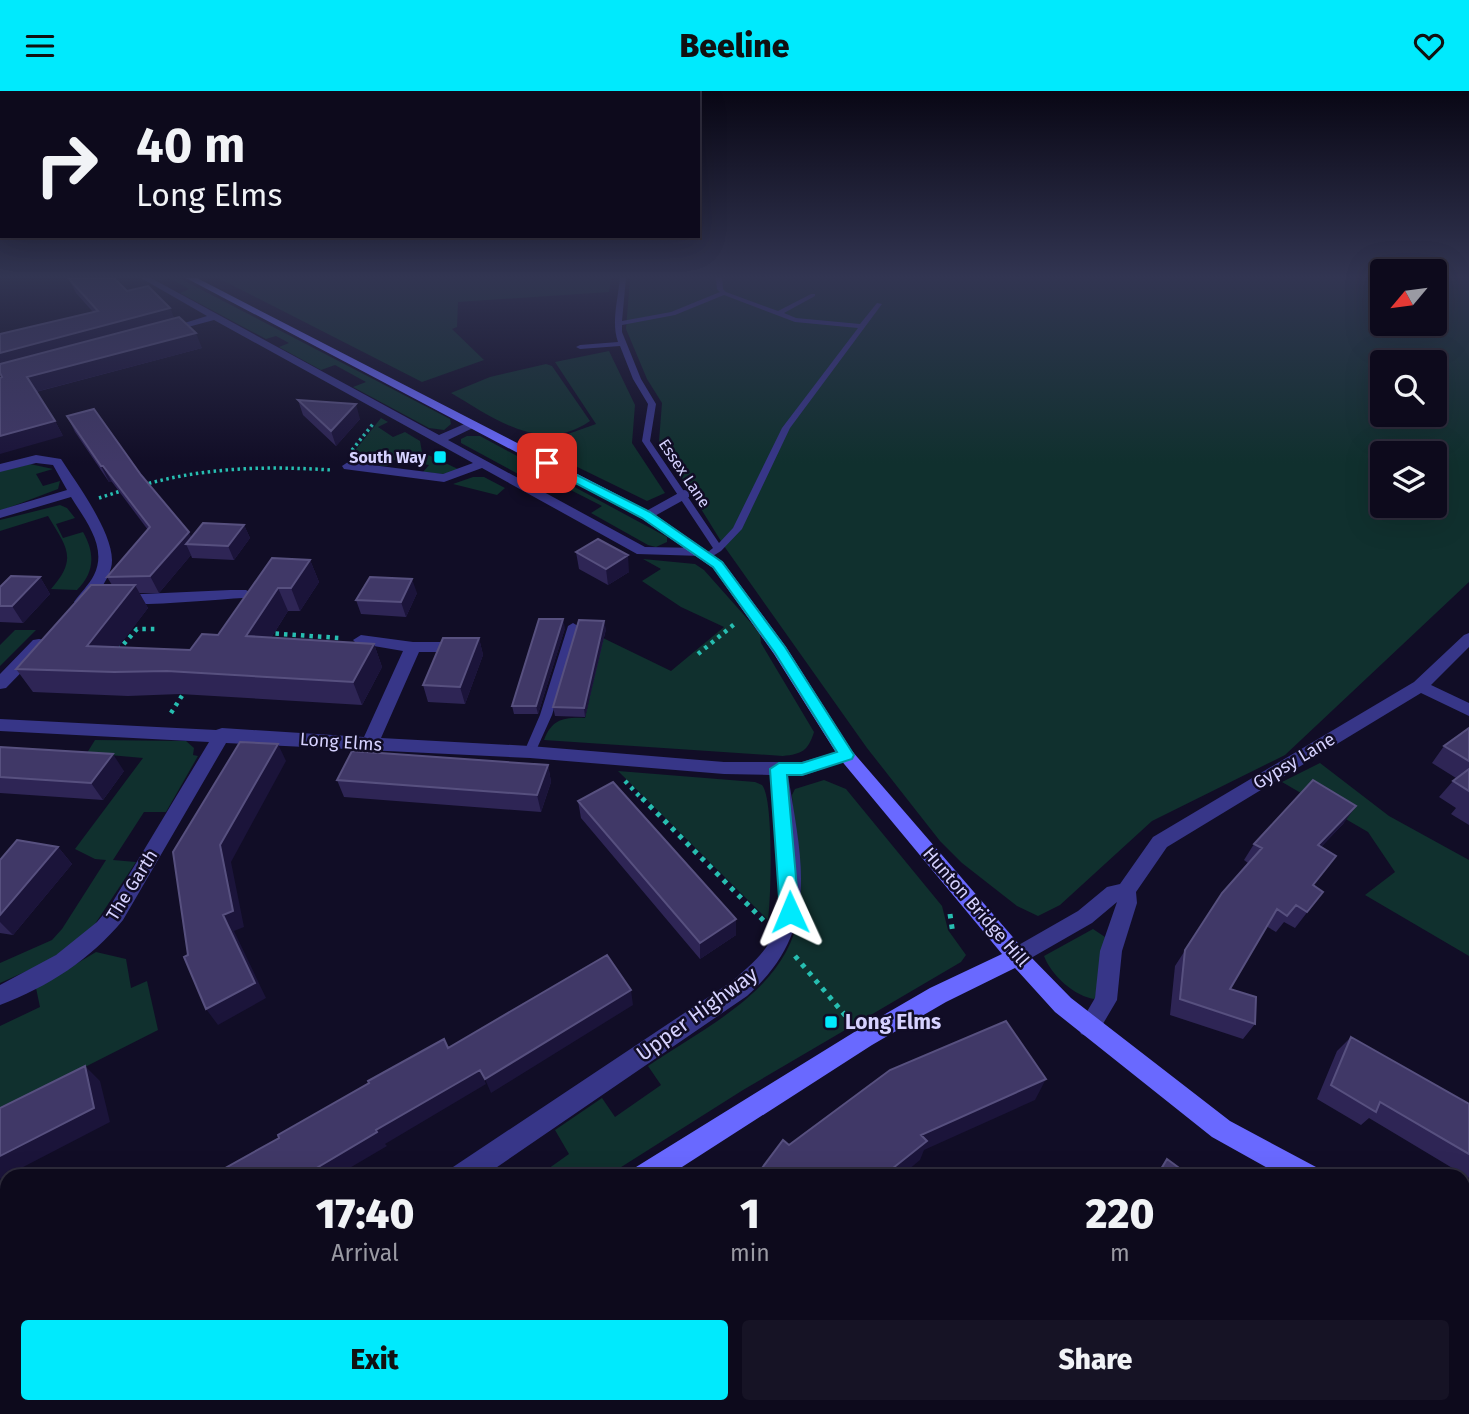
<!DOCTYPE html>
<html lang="en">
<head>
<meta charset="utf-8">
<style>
  :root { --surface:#0d0a1c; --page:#161325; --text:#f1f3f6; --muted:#9a9aa3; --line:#2d2b3b; --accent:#00eafd }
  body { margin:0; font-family:"Fira Sans",sans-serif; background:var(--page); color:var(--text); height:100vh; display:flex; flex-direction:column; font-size:26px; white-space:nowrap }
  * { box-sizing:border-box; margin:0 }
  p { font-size:23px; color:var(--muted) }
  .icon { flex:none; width:38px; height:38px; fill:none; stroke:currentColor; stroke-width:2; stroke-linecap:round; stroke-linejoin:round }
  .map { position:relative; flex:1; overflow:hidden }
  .details { position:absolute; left:0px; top:1078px; width:1470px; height:245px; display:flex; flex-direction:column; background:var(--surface); border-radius:21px 21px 0 0; box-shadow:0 7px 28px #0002,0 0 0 2px var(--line) }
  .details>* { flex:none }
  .hud { position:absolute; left:0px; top:0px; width:700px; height:147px; box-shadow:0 7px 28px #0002,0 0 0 2px var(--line); background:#0d0a1c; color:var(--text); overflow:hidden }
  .needle { width:46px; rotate:241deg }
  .buttons { position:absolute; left:1370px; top:168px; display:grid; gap:14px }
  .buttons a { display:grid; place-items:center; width:77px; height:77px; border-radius:7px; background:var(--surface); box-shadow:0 7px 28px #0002,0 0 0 2px var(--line); font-size:35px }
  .pin { position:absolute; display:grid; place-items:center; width:60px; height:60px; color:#fff; margin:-30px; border-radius:14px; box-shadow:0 4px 10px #0006 }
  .me { position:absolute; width:77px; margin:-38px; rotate:359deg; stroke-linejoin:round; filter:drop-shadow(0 0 5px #0008) }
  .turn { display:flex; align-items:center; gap:24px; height:147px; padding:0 21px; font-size:32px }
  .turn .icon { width:91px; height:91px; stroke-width:2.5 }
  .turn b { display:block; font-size:49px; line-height:60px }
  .eta { display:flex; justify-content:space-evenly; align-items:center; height:119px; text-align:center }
  .eta b { font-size:42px; font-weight:800; line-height:49px }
  .primary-button { display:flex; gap:14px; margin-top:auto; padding:14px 21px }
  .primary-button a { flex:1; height:80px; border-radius:7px; background:var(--accent); color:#111; font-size:28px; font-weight:800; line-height:80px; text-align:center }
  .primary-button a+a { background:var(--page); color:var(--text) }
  header { display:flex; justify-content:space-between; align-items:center; height:91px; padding:0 21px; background:var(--accent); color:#111; font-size:32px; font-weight:800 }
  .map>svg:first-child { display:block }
  .green { fill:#10302e; fill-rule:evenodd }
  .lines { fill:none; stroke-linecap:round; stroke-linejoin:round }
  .path-far3 { stroke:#27beb1; stroke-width:3.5; stroke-dasharray:2.5 3.5; stroke-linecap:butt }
  .path-far2 { stroke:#27beb1; stroke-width:4.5; stroke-dasharray:3.5 5; stroke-linecap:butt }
  .path-far1 { stroke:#27beb1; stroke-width:5; stroke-dasharray:4.5 6; stroke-linecap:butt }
  .path { stroke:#27beb1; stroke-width:6; stroke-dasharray:5 8; stroke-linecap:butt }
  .lane { fill:#373688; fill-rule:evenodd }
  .street { fill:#373688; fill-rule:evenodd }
  .secondary { fill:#6969ff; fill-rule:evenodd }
  .wall { fill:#2e2555 }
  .shaded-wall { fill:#1b143a }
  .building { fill:#403867; stroke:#57507f; stroke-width:2 }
  .route { fill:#00eafd; stroke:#0098a4; stroke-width:2 }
  .poi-dot { fill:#00eafd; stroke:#110d26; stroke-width:2.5 }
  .labels { text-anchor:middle; stroke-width:5; stroke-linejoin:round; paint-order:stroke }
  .far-poi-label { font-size:16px; font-weight:bold; fill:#d6d2ff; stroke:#110d26; text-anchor:end }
  .far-street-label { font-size:16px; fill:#d6d2ff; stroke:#110d26 }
  .street-label { font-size:18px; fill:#d6d2ff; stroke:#110d26 }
  .near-street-label { font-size:21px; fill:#d6d2ff; stroke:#110d26 }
  .near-poi-label { font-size:21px; font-weight:bold; fill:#d6d2ff; stroke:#110d26; text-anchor:start }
</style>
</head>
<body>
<header><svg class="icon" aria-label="menu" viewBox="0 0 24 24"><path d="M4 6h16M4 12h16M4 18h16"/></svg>Beeline<svg class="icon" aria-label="heart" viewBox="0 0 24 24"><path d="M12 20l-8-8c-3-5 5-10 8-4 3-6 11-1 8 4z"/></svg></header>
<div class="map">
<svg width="1469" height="1323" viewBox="0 0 1469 1323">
  <rect width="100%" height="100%" fill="#110d26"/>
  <!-- green -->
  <path class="green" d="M152 187H179L450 328 451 333 444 339 429 337 353 296 366 291 335 274 321 279 279 256 289 252 276 245 266 248 180 202 189 198 169 187 159 190Z
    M218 187H611L609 201 458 211 457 236 452 238 484 269 422 291Z
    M630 187H1382V233H1435V187H1469V491L1285 664 1152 730 1060 814 1038 825 1017 815 962 772 940 750 867 657 724 455 659 350 662 312 647 288 626 238ZM1382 271H1435V324H1382ZM1382 362H1435V415H1382Z
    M609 260 635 314 632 352 665 402 647 410 522 349 568 343 596 333 555 271Z
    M546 273 552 275 590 330C541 364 494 327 451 302L490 286Z
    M381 327 388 331 378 336 393 346 405 341 420 350 422 361 460 379 443 383 423 381 429 374 394 369 387 375H380L379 370 383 365 353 362Z
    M467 345H480L667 446V451L656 456 648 454 591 422 602 415 547 387 535 392 461 352V348Z
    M30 373 53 378 36 383 43 395 60 390 58 398 0 420V380Z
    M473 386H484L505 397 497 404 453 393Z
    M60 414 67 417 75 427 56 433 63 447 83 441C95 462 95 481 77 499L51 498C78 467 67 457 48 425L0 440V429Z
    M643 468 695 473 704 479 760 542 761 552 814 641C808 660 802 663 783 665L544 649C552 628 564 626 585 627L603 547 671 580 724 536 681 516 642 490 661 478Z
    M15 539H36L0 575V554Z
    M95 649 186 650 194 657 193 664 198 665 166 721H144L113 769 136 771 91 839 47 871 0 892V872L52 849 62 838 106 769 95 768 75 758 143 667 87 662Z
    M1320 672 1389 725 1469 769V865L1365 804 1395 781 1368 741 1282 691Z
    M618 680 755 691 762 694C774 708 771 808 768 829Z
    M824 689 846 698 942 815 948 839 966 864 961 871 743 999 607 1085H538L569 1063 555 1039 602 1007 615 1026 661 994 648 975C705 936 787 899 799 823 804 791 794 738 792 704L795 698Z
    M1093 838 1105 846 1095 908C1075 906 1051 884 1044 865Z
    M96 861 126 868 131 897 147 890 158 939 0 1019V935L40 916 36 897Z
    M152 1316H328L320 1323H141Z"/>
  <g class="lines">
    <!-- path-far3 -->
    <path class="path-far3" d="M352 359 373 333
      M143 394C206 376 267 375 332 379
      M99 407 124 399"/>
    <!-- path-far2 -->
    <path class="path-far2" d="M267 542 340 547
      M116 555H122L137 538H156
      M698 563 737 531
      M171 622 185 600
      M625 690 643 709"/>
    <!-- path-far1 -->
    <path class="path-far1" d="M642 707 764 830
      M950 823 953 843
      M795 865 850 930"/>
    <!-- path -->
    <path class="path" d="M202 1323 207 1316"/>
    <!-- lane -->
    <path class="lane" d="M620 187H626L622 230 671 221 720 201 717 198 716 187H722L723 198 726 201 778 220 811 203H815V205L784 222 796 227 860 233 877 212 882 213 790 337 742 438 721 460 708 468 703 465 713 457 642 350 648 313 633 288 620 255 580 258 576 256 580 254 618 251C611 232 618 208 620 187ZM724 204 795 231 858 237 782 337 733 437 719 452 650 350 656 313 641 288 622 241V234L675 224Z
      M573 532 578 535 552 624 534 664H526L524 661 540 624 568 535Z"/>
    <!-- street -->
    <path class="street" d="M141 187H151L439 344 469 331H477V335L448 349 645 456 702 457 709 461 702 465 637 463 482 377 444 391 344 378 342 375 348 371 443 383 473 372 214 229 162 243V239L207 225Z
      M36 364 61 368C77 393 119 449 111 477 107 492 96 503 86 514L81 516 74 511C80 502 89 494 94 484 108 456 85 429 71 406L0 427V419L67 399 53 374 36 372 0 381V373Z
      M684 399 689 400V406L651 427H641L639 424Z
      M230 499H246L253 503 246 507C224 507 124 519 114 509L121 504Z
      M1469 542V556L1431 594 1469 612V625L1421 602 1167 756 1136 801 1137 812 1122 860 1117 909 1097 943 1089 946 1081 943 1078 936 1095 907 1100 860 1117 811 1092 832 1024 871 1017 874 1010 871 1006 865 1010 859 1078 820 1107 796 1120 793 1153 746 1414 591 1464 544Z
      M361 544 413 551H464L472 556 464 561H419L381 647 530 655 724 671H802L846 658 855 664 852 668 802 685 788 684C802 773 821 839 747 905L484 1085H450L453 1076 731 891C745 879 760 867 769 852 793 808 777 731 770 684L724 683 530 667 226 652 123 829C91 868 48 896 0 914V894L56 864 97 831 109 817 209 651 0 640V628L216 639 222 637 364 646 403 560 356 552 353 549Z
      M39 548 45 549 47 553 45 557 6 597 0 598V583L33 549Z
      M97 1316H134L131 1323H94Z
      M1387 1316H1417L1415 1323H1385Z"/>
    <!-- secondary -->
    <path class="secondary" d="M186 187H197L651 421 723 471 786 556 852 660 1024 859 1071 907 1230 1030 1316 1076 1319 1085H1282L1212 1046 1055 921 1015 877 946 911 872 954 668 1085H633L636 1076 856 940 930 897 1002 863 840 668 774 563 713 477 641 427Z
      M1463 1158 1469 1160V1187L1463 1185Z
      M340 1316H374L371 1323H337Z"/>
  </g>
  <!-- wall -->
  <path class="wall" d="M69 188 127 200 174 227 202 257 36 301 55 330 63 345 2 286 93 221 76 202Z
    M298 309 360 328 336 355 303 324Z
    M67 325 141 384 191 447 244 434 250 447 234 469 192 467 191 464 159 502H139L148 517 118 556 190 559 218 544 310 469 319 491 300 520H288L271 547 374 553 382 576 362 614 180 603 128 605 33 601 16 578 112 494 107 486 148 439 112 391H109L75 341Z
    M576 461 629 481 608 494 579 478Z
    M40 486 50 503 23 532 0 531V515Z
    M417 502 406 526 361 523 356 509Z
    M565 537 538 623H514L512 615Z
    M606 538 585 626 555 625 553 616Z
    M479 547 483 564 465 613 428 611 423 594Z
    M1469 637V734L1451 723 1456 717 1439 706 1453 690 1456 687 1432 672 1444 655Z
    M0 656 124 680 103 709 0 702Z
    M548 674 551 691 541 721 344 706 337 689Z
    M578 710 736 844 700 868 581 727Z
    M1344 732 1321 756 1324 781 1313 794 1323 801 1295 837 1284 831 1276 841 1266 835 1230 898 1255 933 1243 948 1170 924 1175 875 1222 802 1248 772 1244 769 1254 753Z
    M58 756 72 773 13 844 0 842V769Z
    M1351 946 1469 1013V1087L1369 1027 1361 1034 1317 1008 1337 960Z
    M1167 1068 1190 1085H1154Z
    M547 1316H665L661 1323H553Z"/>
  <!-- shaded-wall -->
  <path class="shaded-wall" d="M170 217 176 231 0 279V262Z
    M196 242 202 257 35 301 27 286Z
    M356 313 360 328 336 355 331 340Z
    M55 330 63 345 0 363V345Z
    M101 375H103L112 391H109Z
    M244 434 250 447 234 469 228 455Z
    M189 441 195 454 186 453 191 464 159 502 150 485Z
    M628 464 629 481 608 494 606 478Z
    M310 469 319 491 300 520 291 497Z
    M40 486 50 503 23 532 12 515Z
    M412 488 417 502 406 526 401 511Z
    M135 494 148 517 102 578 87 555Z
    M278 497 288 520 257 569 246 545Z
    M563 528 565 537 538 623 536 615Z
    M604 530 606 538 585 626 584 617Z
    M479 547 483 564 465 613 460 596Z
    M374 553 382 576 362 614 353 591Z
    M278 653 286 670 231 771 244 836 234 840 266 907 218 934 206 918 223 824 220 754Z
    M113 663 124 680 103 709 91 692Z
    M548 674 551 691 541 721 537 704Z
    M1356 715 1344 732 1306 771 1318 754Z
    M58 756 72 773 13 844 0 831V824Z
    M736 828V844L700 868V852Z
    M631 899 633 914 491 1002 485 988Z
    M85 975 100 990 110 1031 0 1088V1065Z
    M480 979 486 993 385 1053 387 1055 336 1085H303L376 1039Z
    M1046 988 1035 1009 924 1059 920 1069 901 1085H883L921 1044Z
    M7 1296V1316H10L0 1322V1300Z
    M488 1316H496L499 1320 496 1323H481Z
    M654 1316H665L661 1323H649Z"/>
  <!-- building -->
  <path class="building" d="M76 187H114L127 200 148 195 170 217 0 262V243L98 220 69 188Z
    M179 226 196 242 27 286 55 330 0 345V287L2 286 0 282V273Z
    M298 309 356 313 331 340Z
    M94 318 141 384 189 441 150 485 107 486 150 436 103 375H101L67 325Z
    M203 432 244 434 228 455 186 453Z
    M598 448 628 464 606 478 576 461Z
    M272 467 310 469 291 497H278L246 545 374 553 353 591 167 580 114 581 16 578 91 494H135L87 555 190 559 202 543 218 544Z
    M11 485 40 486 12 515H0V496Z
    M370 486 412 488 401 511 356 509Z
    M539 528H563L536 615H512Z
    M579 529 604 530 584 617 553 616Z
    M443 547H479L460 596 423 594Z
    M1469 637V670L1444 655Z
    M240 651 278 653 220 754 233 820 223 824 255 892 206 918 184 866 188 864 173 761Z
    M0 656 113 663 91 692 0 686Z
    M352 660 548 674 537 704 337 689Z
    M1469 678V700L1453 690Z
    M1313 689 1356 715 1318 754 1336 765 1313 794 1323 801 1307 821 1296 814 1287 825 1277 818 1230 898 1256 906 1255 933 1180 908 1185 859 1222 802 1262 757 1254 753Z
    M613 691 736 828 700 852 578 710Z
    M17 749 58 756 0 824V769Z
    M607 864 631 899 485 988 480 979 376 1039 377 1041 303 1085H211L279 1047 278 1044 369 992 368 990 444 948 448 957Z
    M1006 930 1046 988 921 1044 927 1050 883 1085H756L783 1049 789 1054 890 979Z
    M1351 946 1469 1013V1063L1380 1011 1376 1021 1331 994Z
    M85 975 94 1017 0 1065V1017Z
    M1167 1068 1190 1085H1157Z
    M7 1231V1296L0 1300V1235Z
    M415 1316H488L481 1323H409Z
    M550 1316H654L649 1323H556Z"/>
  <!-- sky -->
  <linearGradient id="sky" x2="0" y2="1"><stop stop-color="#090715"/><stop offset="0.5" stop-color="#323552"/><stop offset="1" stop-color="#323552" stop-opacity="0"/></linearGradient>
  <rect width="1469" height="372" fill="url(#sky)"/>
  <!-- route -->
  <path class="route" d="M547 369 650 421 722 471 785 556 854 664 852 668 802 684H787L799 821 796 827H783L780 821 770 678 779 672H802L837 661 775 562 713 476 642 427 543 375 541 372Z"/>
  <!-- markers -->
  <g class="poi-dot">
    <rect x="433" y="359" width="14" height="14" rx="3.5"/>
    <rect x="824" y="924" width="14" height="14" rx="3.5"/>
  </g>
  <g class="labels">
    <!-- far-poi labels -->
    <g class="far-poi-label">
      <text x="426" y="372">South Way</text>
    </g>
    <!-- far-street labels -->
    <g class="far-street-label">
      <text transform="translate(685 382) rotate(56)" y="6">Essex Lane</text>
    </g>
    <!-- street labels -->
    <g class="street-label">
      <text transform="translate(341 651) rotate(4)" y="6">Long Elms</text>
      <text transform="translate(1294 670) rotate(-31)" y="6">Gypsy Lane</text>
      <text transform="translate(132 794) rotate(-58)" y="6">The Garth</text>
      <text transform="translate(976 816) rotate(49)" y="6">Hunton Bridge Hill</text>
    </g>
    <!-- near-street labels -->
    <g class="near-street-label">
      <text transform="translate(697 923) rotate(-36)" y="7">Upper Highway</text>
    </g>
    <!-- near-poi labels -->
    <g class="near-poi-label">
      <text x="845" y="938">Long Elms</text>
    </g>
  </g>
</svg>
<div class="buttons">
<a><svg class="needle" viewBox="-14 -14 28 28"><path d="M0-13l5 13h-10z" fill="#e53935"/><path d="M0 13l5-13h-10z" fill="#9a9aa3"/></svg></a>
<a><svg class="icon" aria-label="search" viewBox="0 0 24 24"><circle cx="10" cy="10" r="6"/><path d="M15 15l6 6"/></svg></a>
<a><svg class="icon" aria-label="layers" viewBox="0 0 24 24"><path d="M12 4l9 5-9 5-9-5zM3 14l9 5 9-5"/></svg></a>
</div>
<div class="pin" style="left:547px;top:372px;background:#d93025"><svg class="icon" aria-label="arrive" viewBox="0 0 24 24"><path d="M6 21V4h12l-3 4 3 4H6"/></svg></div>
<svg class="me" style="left:790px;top:821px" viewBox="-20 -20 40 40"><path d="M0-17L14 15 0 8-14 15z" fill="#00eafd" stroke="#fff" stroke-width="4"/></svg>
<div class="hud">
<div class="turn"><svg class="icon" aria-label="right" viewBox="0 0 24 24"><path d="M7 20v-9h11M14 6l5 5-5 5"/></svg><div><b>40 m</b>Long Elms</div></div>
</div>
<section class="details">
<div class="eta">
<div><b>17:40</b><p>Arrival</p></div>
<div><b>1</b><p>min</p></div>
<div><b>220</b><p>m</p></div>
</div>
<div class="primary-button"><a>Exit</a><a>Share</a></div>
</section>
</div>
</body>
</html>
